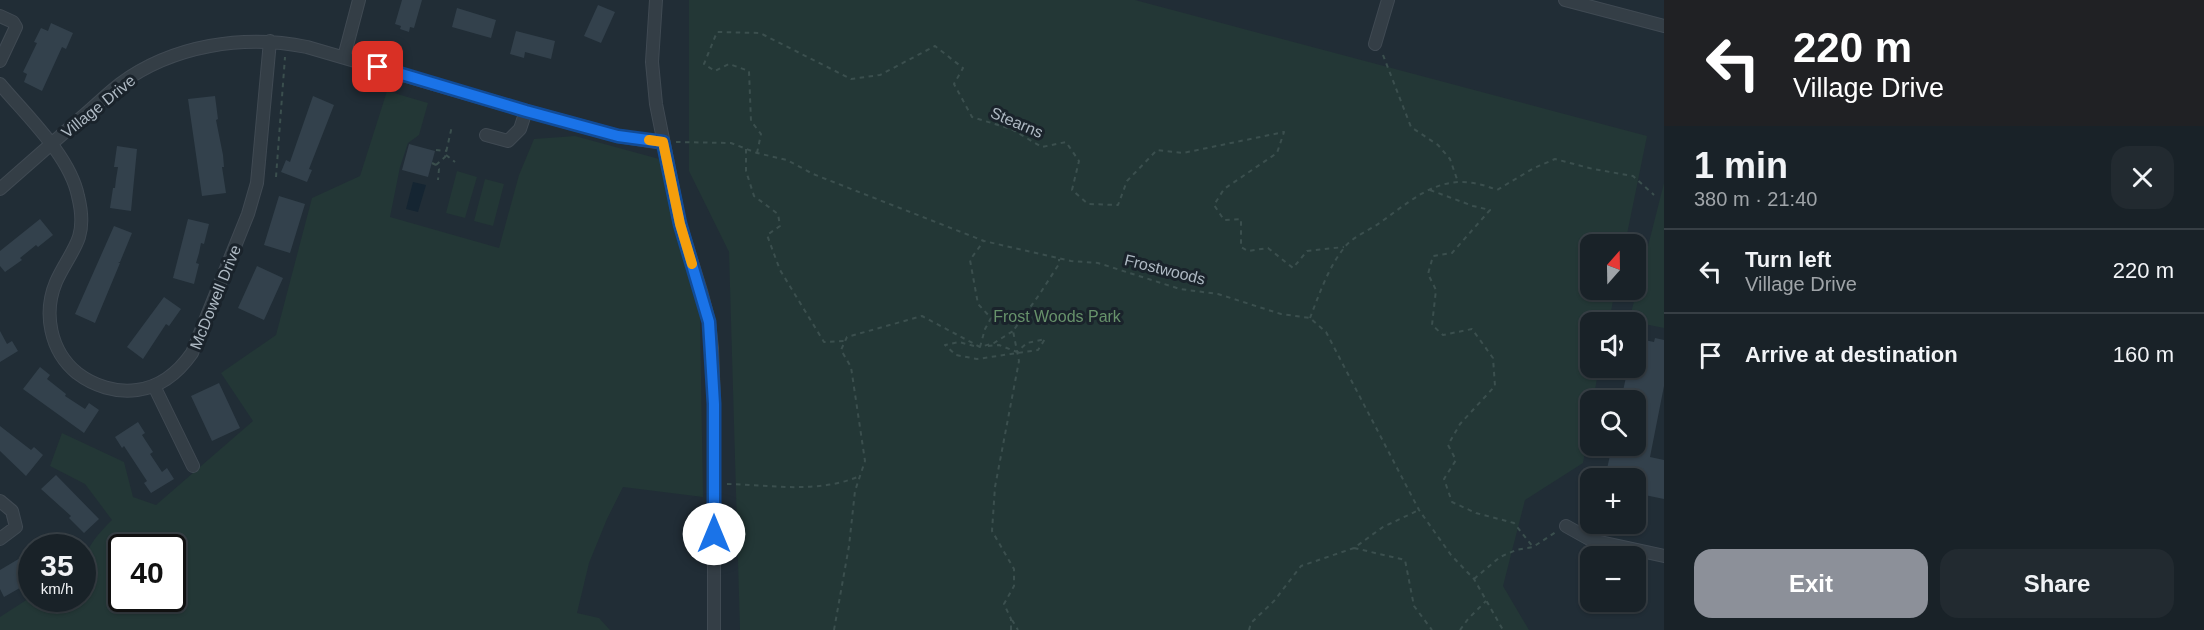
<!DOCTYPE html>
<html lang="en">
<head>
<meta charset="utf-8">
<style>
  :root { --surface:#192228; --page:#222a30; --text:#f1f3f6; --muted:#9fa4a8; --line:#373f45; --accent:#8c9099 }
  body { margin:0; font-family:Helvetica,sans-serif; background:var(--page); color:var(--text); height:100vh; display:flex; flex-direction:column; font-size:22px; white-space:nowrap }
  * { box-sizing:border-box; margin:0 }
  p { font-size:20px; color:var(--muted) }
  .icon { flex:none; width:33px; height:33px; fill:none; stroke:currentColor; stroke-width:2; stroke-linecap:round; stroke-linejoin:round }
  .map { position:relative; flex:1; overflow:hidden }
  .sheet { display:flex; flex-direction:column; background:var(--surface); width:540px }
  .sheet>* { flex:none }
  .top-card { background:#202124; color:#fff; overflow:hidden }
  .needle { width:39px; rotate:20deg }
  .controls { position:absolute; left:1580px; top:234px; display:grid; gap:12px }
  .controls a { display:grid; place-items:center; width:66px; height:66px; border-radius:12px; background:var(--surface); box-shadow:0 2px 4px #0004,0 0 0 2px var(--line); font-size:30px }
  .speed { position:absolute; left:18px; top:534px; display:flex; gap:12px; font-size:30px; font-weight:700; text-align:center }
  .speed>* { display:grid; place-content:center; width:78px; height:78px; border-radius:50%; background:var(--surface); box-shadow:0 2px 4px #0004,0 0 0 2px var(--line); line-height:1 }
  .speed small { font-size:15px; font-weight:400 }
  .speed .limit { border:3px solid #111; border-radius:9px; background:#fff; color:#111 }
  .pin { position:absolute; display:grid; place-items:center; width:51px; height:51px; color:#fff; margin:-26px; border-radius:12px; box-shadow:0 3px 9px #0006 }
  .me { position:absolute; width:66px; margin:-33px; rotate:0deg; stroke-linejoin:round; filter:drop-shadow(0 0 4px #0008) }
  .turn { display:flex; align-items:center; gap:21px; height:126px; padding:0 30px; font-size:27px }
  .turn .icon { width:78px; height:78px; stroke-width:2.5 }
  .turn b { display:block; font-size:42px; line-height:51px }
  .round { display:grid; place-items:center; flex:none; width:63px; height:63px; border-radius:18px; background:var(--page) }
  .overview { display:flex; align-items:center; justify-content:space-between; height:102px; padding:0 30px }
  h1 { font-size:36px; font-weight:700; line-height:45px }
  .action { display:flex; gap:12px; margin-top:auto; padding:12px 30px }
  .action a { flex:1; height:69px; border-radius:18px; background:var(--accent); color:#fff; font-size:24px; font-weight:700; line-height:69px; text-align:center }
  .action a+a { background:var(--page); color:var(--text) }
  ul { padding:0; list-style:none }
  li { display:flex; align-items:center; gap:18px; height:84px; padding:0 30px; border-top:2px solid var(--line) }
  li div { flex:1 }
  li b { display:block; font-size:22px }
  li em { font-style:normal }
  main { display:flex; flex:1; min-height:0 }
  .map>svg:first-child { display:block }
  .green { fill:#233736; fill-rule:evenodd }
  .water { fill:#152532 }
  .building { fill:#33414c }
  .lines { fill:none; stroke-linecap:round; stroke-linejoin:round }
  .minor-casing { stroke:#404a53; stroke-width:14 }
  .path { stroke:#3b4f4e; stroke-width:2; stroke-dasharray:4.5 4.5; stroke-linecap:butt }
  .minor { stroke:#343e46; stroke-width:12 }
  .route-casing { stroke:#114b97; stroke-width:15 }
  .route { stroke:#1a73e8; stroke-width:10 }
  .slow { stroke:#f59e0b; stroke-width:10 }
  .labels { text-anchor:middle; stroke-width:6; stroke-linejoin:round; paint-order:stroke }
  .street-label { font-size:16px; fill:#aeb9c3; stroke:#1a232b }
  .park-label { font-size:16px; fill:#67926b; stroke:#1a232b }
</style>
</head>
<body>
<main>
<div class="map">
<svg width="1664" height="630" viewBox="0 0 1664 630">
  <rect width="100%" height="100%" fill="#212d36"/>
  <!-- green -->
  <path class="green" d="M689 0H1135L1647 136 1625 244H1590V290H1615L1609 322H1590V368H1599L1593 400H1590V421L1583 463 1525 500 1503 586 1529 630H740L729 252 689 171Z
    M387 91 428 103 419 135 408 143 400 167 390 217 499 248 519 175 534 139 575 136 663 160 700 316 703 497 623 487 607 519 589 563 577 613 599 618 610 630H0V617L31 597 82 598C83 557 82 550 112 520L85 484 50 466 62 433 124 462 133 497 156 505 253 421 221 373 276 335 312 198 360 176ZM122 548H172V598H122Z
    M457 171 477 177 465 218 446 213Z
    M485 179 504 184 493 226 474 221Z
    M1664 183V328L1629 321Z"/>
  <!-- water -->
  <path class="water" d="M413 182 426 185 418 212 406 209Z"/>
  <!-- building -->
  <path class="building" d="M402 0H422L414 28 410 27 409 32 400 29 401 26 395 24Z
    M598 5 615 12 601 43 584 36Z
    M457 8 496 20 491 38 452 27Z
    M51 23 73 33 66 49 62 47 42 91 24 82 27 74 23 72 37 43 34 42 41 28 48 31Z
    M516 31 555 41 551 59 525 52 524 58 510 54Z
    M215 96 218 119 216 120 223 155 224 167H222L226 193 202 196 188 99Z
    M313 96 334 105 309 169 312 170 307 182 281 172 286 160 290 162Z
    M409 144 435 151 428 177 402 170Z
    M117 146 137 149 131 211 110 208 113 188H115L116 179 118 167H114Z
    M279 196 305 204 290 253 264 245Z
    M40 219 53 235 38 247 36 245 20 258 22 260 5 272 0 266V251Z
    M188 219 209 224 204 244 201 243 199 253 196 263 199 264 194 284 173 278Z
    M114 226 132 233 120 262H118L120 263 95 323 75 314Z
    M257 266 283 278 264 320 238 308Z
    M164 297 181 309 169 326 166 324 143 359 127 347Z
    M0 331 7 344 12 341 18 351 0 362Z
    M1635 338 1654 342 1655 338 1664 340V386L1650 457 1664 460V499L1635 493V478H1605L1612 446H1635V400H1621L1628 368H1635Z
    M40 367 50 375 47 379 66 394 65 396 85 409 89 403 99 410 84 433 23 389Z
    M219 383 240 428 212 441 191 396Z
    M138 422 145 433 142 435 153 452 150 454 162 472 167 468 174 479 151 493 144 483 147 481 124 446 122 448 115 437Z
    M0 426 31 450 34 447 43 455 26 476 0 451Z
    M56 475 99 519 84 533 69 518 71 516 41 489Z
    M32 551V581L4 597 0 589V570Z"/>
  <g class="lines">
    <!-- minor casing -->
    <g class="minor-casing">
      <path id="minor" d="M656 0 652 62 656 104 680 224 701 291 709 322 712 348 714 403V630
        M1565 0 1664 26
        M0 16 13 22 16 27 0 61
        M1375 44 1388 0
        M344 57 359 0
        M0 84C26 115 70 156 78 196 81 208 83 224 79 237 74 252 63 266 56 282 43 313 50 351 77 373 94 386 116 393 137 390 161 387 178 373 192 353L248 214 257 183 270 41
        M486 135 508 141 520 129 526 111
        M0 189C27 165 55 141 82 117 95 106 107 94 120 84 173 45 244 34 307 47L526 111 618 136 663 143
        M154 386 193 466
        M0 501 12 511 16 527 0 539
        M1566 526 1591 540 1664 556"/>
    </g>
    <!-- path -->
    <path class="path" d="M1383 55 1411 127 1438 145 1450 159 1458 182
      M676 142 731 143 757 153 787 160 813 174 984 241 1071 261 1098 263 1180 289 1218 294 1281 314 1310 318 1326 332 1419 510 1451 555 1474 579 1503 630
      M746 149V171L754 196 778 214 780 226 767 235 780 270 824 342 845 341
      M436 150 447 151
      M757 153 761 134 751 121 749 71 729 64 715 71 704 64 717 32 760 33 851 79 880 75 935 46 963 68 954 84 972 117 1011 129 1042 147 1066 142 1079 161 1072 190 1088 204 1118 205 1127 181 1157 150 1183 153 1284 132 1277 153 1224 189 1214 205 1224 220 1241 219V247L1248 251 1268 248 1293 268 1307 251 1344 247
      M446 155 455 162
      M432 163 436 165 439 169 438 180
      M436 165 445 157 452 126
      M276 177 285 57
      M1430 190 1473 206 1490 210 1452 253 1433 256 1428 274 1436 290 1432 325 1443 335 1472 329 1493 358 1495 386 1460 424 1448 445 1456 460 1444 479 1452 502 1476 513 1514 523 1533 547
      M1310 318C1319 295 1328 268 1344 248 1352 237 1370 230 1381 222 1421 193 1446 169 1497 190L1534 168 1555 159 1593 169 1633 176 1654 195
      M974 346 959 342 945 345 956 355 977 359 1038 350 1045 339 1027 343 1017 352
      M988 346 999 345 1017 352
      M980 347 985 329 991 318 978 304 970 260 983 242
      M727 484C772 485 817 494 860 476
      M1354 548 1405 560 1414 606 1432 630
      M1474 579 1500 557 1516 550 1533 547 1556 532
      M1012 620 1018 630
      M834 630 849 546 855 491 865 461 851 367 841 350 847 337 922 316 980 347 994 343 1013 331
      M1011 630V619L1004 604 1014 586V569L992 531 995 487 1019 361 1013 331 1039 295 1059 264V259
      M1249 630 1251 623 1274 601 1301 566 1354 548 1383 527 1419 510
      M1460 630 1468 619 1486 601"/>
    <!-- minor -->
    <use href="#minor" class="minor"/>
  </g>
  <g class="lines">
    <!-- route casing -->
    <g class="route-casing">
      <path id="route" d="M378 67 526 111 618 136 663 142 680 224 709 322 714 404V534"/>
    </g>
    <!-- route -->
    <use href="#route" class="route"/>
    <!-- slow -->
    <path class="slow" d="M649 140 663 142 680 224 692 264"/>
  </g>
  <g class="labels">
    <!-- street labels -->
    <g class="street-label">
      <text transform="translate(98 106) rotate(-39)" y="6">Village Drive</text>
      <text transform="translate(1017 122) rotate(23)" y="6">Stearns</text>
      <text transform="translate(1165 269) rotate(14)" y="6">Frostwoods</text>
      <text transform="translate(215 297) rotate(-68)" y="6">McDowell Drive</text>
    </g>
    <!-- park labels -->
    <g class="park-label">
      <text x="1057" y="322">Frost Woods Park</text>
    </g>
  </g>
</svg>
<div class="controls">
<a><svg class="needle" viewBox="-14 -14 28 28"><path d="M0-13l5 13h-10z" fill="#e53935"/><path d="M0 13l5-13h-10z" fill="#9fa4a8"/></svg></a>
<a><svg class="icon" aria-label="sound" viewBox="0 0 24 24"><path d="M4 9h4l5-4v14l-5-4H4zM17 9q2 3 0 6"/></svg></a>
<a><svg class="icon" aria-label="search" viewBox="0 0 24 24"><circle cx="10" cy="10" r="6"/><path d="M15 15l6 6"/></svg></a>
<a>+</a>
<a>−</a>
</div>
<div class="speed"><div>35<small>km/h</small></div><div class="limit">40</div></div>
<div class="pin" style="left:378px;top:67px;background:#d93025"><svg class="icon" aria-label="arrive" viewBox="0 0 24 24"><path d="M6 21V4h12l-3 4 3 4H6"/></svg></div>
<svg class="me" style="left:714px;top:534px" viewBox="-20 -20 40 40"><circle r="19" fill="#fff"/><path d="M0-13L10 11 0 6-10 11z" fill="#1a73e8"/></svg>
</div>
<section class="sheet">
<div class="top-card">
<div class="turn"><svg class="icon" aria-label="left" viewBox="0 0 24 24"><path d="M17 20v-9H6M10 6l-5 5 5 5"/></svg><div><b>220 m</b>Village Drive</div></div>
</div>
<div class="overview"><div><h1>1 min</h1><p>380 m · 21:40</p></div><a class="round"><svg class="icon" aria-label="close" viewBox="0 0 24 24"><path d="M6 6l12 12M18 6L6 18"/></svg></a></div>
<ul>
<li><svg class="icon" aria-label="left" viewBox="0 0 24 24"><path d="M17 20v-9H6M10 6l-5 5 5 5"/></svg><div><b>Turn left</b><p>Village Drive</p></div><em>220 m</em></li>
<li><svg class="icon" aria-label="arrive" viewBox="0 0 24 24"><path d="M6 21V4h12l-3 4 3 4H6"/></svg><div><b>Arrive at destination</b></div><em>160 m</em></li>
</ul>
<div class="action"><a>Exit</a><a>Share</a></div>
</section>
</main>
</body>
</html>
